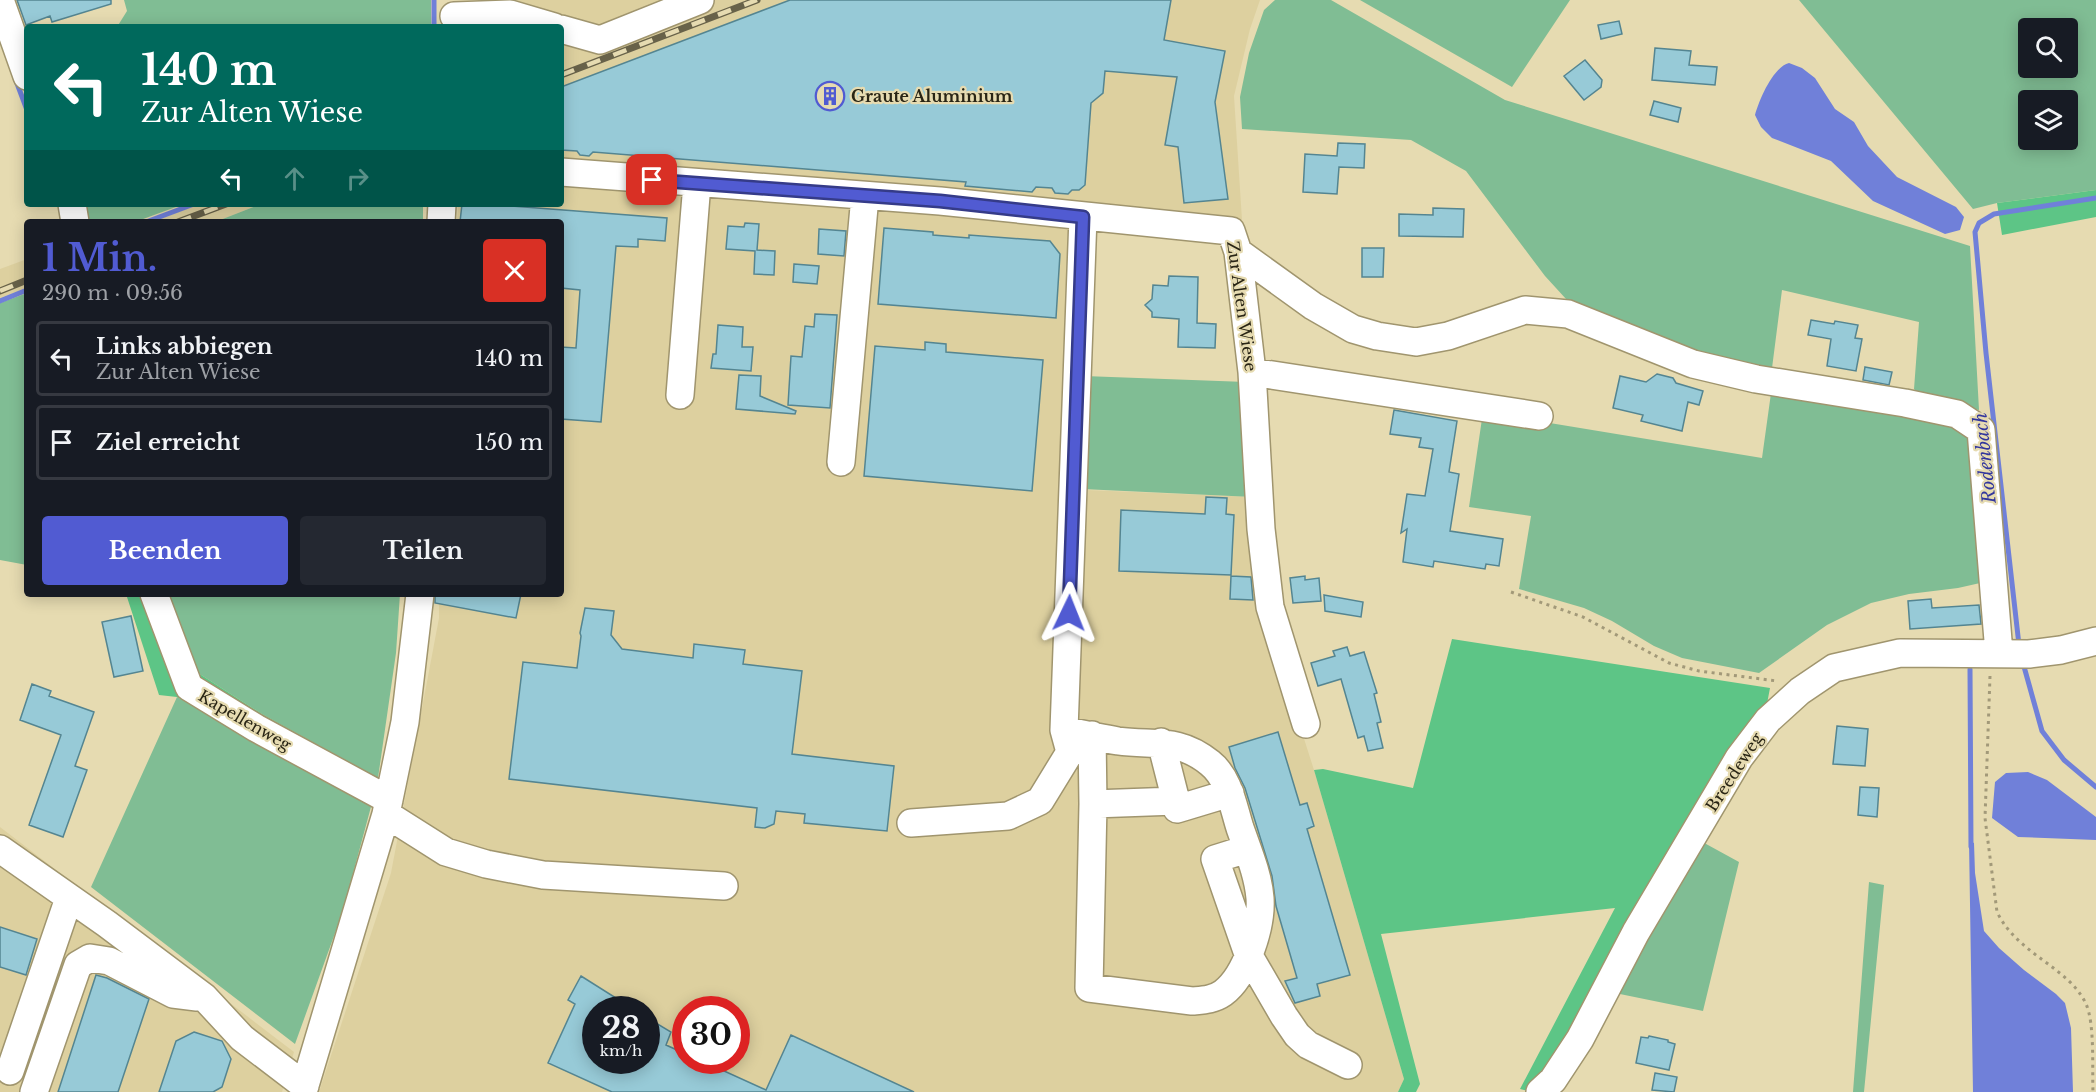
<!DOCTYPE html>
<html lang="de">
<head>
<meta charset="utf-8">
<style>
  :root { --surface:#171b24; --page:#242831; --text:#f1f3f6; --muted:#9ea1a6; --line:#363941; --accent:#515bd2 }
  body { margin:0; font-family:"Libre Baskerville",serif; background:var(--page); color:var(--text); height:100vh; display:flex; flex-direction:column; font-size:22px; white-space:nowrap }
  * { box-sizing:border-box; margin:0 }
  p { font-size:20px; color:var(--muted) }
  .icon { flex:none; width:33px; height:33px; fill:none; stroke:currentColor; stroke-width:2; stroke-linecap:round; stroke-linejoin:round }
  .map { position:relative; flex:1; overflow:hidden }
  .details { position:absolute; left:24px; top:219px; width:540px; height:378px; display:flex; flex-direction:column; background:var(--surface); border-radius:6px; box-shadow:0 3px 15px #0003 }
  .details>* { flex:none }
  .top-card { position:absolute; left:24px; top:24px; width:540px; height:183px; border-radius:6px; box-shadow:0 3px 15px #0003; background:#00695c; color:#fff; overflow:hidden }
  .controls { position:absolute; left:2018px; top:18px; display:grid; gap:12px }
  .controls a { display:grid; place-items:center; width:60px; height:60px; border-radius:6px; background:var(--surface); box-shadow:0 3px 15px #0003; font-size:30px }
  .speed { position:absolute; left:582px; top:996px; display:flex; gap:12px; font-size:30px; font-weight:700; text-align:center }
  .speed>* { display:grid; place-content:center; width:78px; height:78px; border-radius:50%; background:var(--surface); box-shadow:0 3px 15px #0003; line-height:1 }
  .speed small { font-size:15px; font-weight:400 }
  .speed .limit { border:9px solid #d22; background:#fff; color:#111 }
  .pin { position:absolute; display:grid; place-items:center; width:51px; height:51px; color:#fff; margin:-26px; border-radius:12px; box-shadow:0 3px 9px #0006 }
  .me { position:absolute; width:66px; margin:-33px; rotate:2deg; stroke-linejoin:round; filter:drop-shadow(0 0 4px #0008) }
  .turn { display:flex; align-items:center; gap:21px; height:126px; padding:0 18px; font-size:27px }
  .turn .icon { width:78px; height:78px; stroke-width:2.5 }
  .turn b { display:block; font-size:42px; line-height:51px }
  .lanes { display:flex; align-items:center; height:57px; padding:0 18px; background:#0003; justify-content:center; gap:30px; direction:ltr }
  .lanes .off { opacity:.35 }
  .round { display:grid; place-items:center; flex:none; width:63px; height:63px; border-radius:6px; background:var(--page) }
  .summary { display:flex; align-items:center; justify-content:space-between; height:102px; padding:0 18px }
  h1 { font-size:36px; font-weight:700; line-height:45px; color:var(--accent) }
  .action { display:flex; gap:12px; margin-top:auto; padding:12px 18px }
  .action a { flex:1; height:69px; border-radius:6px; background:var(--accent); color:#fff; font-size:24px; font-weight:700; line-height:69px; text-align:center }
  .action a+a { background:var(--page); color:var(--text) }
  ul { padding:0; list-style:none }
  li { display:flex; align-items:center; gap:18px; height:75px; margin:0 12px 9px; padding:0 6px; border:3px solid var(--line); border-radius:6px }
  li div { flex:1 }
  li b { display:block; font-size:22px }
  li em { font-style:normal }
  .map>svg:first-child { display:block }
  .built { fill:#ddd09f; fill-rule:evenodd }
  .green { fill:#80bd94; fill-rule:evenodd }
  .forest { fill:#5dc586 }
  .water { fill:#7080d9 }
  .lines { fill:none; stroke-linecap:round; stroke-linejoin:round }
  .stream { stroke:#7080d9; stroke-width:5 }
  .building { fill:#97cad7; stroke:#548591; stroke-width:1.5 }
  .minor-casing { stroke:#a0956e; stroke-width:30 }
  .path { stroke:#a29979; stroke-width:3; stroke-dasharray:3 4.5; stroke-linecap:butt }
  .minor { stroke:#fff; stroke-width:27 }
  .rail-casing { stroke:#686249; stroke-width:7 }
  .rail { stroke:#e6dbb1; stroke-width:4.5; stroke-dasharray:14; stroke-linecap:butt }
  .route-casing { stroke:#353b88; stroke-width:15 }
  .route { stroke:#515bd2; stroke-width:10 }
  .labels { text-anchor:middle; stroke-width:4.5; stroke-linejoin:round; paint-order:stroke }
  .poi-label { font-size:16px; font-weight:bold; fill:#292515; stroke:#e6dbb1; text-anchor:start }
  .street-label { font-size:16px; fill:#292515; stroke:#e6dbb1 }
  .water-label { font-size:18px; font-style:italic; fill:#32369d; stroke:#e6dbb1 }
</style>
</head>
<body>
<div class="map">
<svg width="2096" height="1092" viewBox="0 0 2096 1092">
  <rect width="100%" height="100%" fill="#e6dbb1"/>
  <!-- built -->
  <path class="built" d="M478 0H1260L1250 29 1234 96 1242 220 1073 208 1062 489 1253 497 1262 607 1314 770 1404 1079 1398 1092H319L391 873 439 618V594H561V222H457L458 204H561V27L478 10ZM596 1010H646V1060H596ZM686 1010H736V1060H686Z
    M200 204H261L215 222H152Z
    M27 259V288L0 298V269Z
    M0 827 294 1052 282 1092H0Z"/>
  <!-- green -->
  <path class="green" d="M124 0H431V27H117L127 11Z
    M1275 0H1331L1505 100 1970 246 1979 410 1924 401 1914 389 1919 322 1782 290 1771 376 1577 311 1545 276 1466 171 1411 140 1242 129 1240 97 1249 53 1264 10Z
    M1360 0H1570L1512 87Z
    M1799 0H2096V190L1997 203 1973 209ZM2028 28H2067V68H2028ZM2028 100H2067V140H2028Z
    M78 204H184L135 222H81Z
    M261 204H423V222H215Z
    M27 293V565L0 560V303Z
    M1084 376 1246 382 1253 497 1082 489Z
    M1772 386 1939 415 1974 439 1989 581 1958 588 1909 594 1871 603 1827 625 1759 673 1682 658 1654 646 1612 621 1584 608 1519 589 1531 516 1469 507 1483 412 1762 458Z
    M161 594H400L396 653 378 778 262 714 192 669Z
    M177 697 372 803 343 911 295 1044 91 887Z
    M1697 839 1739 862 1703 1011 1615 993Z
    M1869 882 1884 885 1864 1092H1853Z"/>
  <!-- forest -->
  <path class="forest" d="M2096 190V217L2002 235 1997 203Z
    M126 594H161L192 669 262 714 378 778 372 803 177 697 159 695Z
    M1452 639 1770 688 1766 709 1574 1034 1533 1092 1520 1089 1615 908 1381 934 1420 1084 1416 1092H1398L1404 1079 1314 770 1323 769 1413 788Z"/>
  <!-- water -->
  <path class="water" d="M1789 63 1802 68 1815 78 1835 109 1854 122 1868 146 1897 177 1956 207 1964 217 1960 230 1945 234 1873 201 1831 161 1772 138 1761 127 1755 115C1759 100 1773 67 1789 63Z
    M2028 772 2047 780 2096 817V840L2018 837 1992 818 1995 782 2006 773Z
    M1969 841 1974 843 1975 873 1984 931 1999 948 2024 970 2056 994 2065 1003 2071 1028 2073 1092H1973Z"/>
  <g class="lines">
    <!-- stream -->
    <path class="stream" d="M434 27V0
      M15 78 27 110
      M146 222 194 204
      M0 301 27 290
      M2019 645 1986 353 1975 232 1979 223 1994 214 2096 198
      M2023 663 2042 731 2064 760 2096 787
      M1970 669 1971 847"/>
  </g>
  <!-- building -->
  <path class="building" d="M17 0H111V4L52 22 50 16 26 25Z
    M790 0H1171L1164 40 1225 51 1215 102 1228 199 1184 203 1178 147 1165 145 1177 77 1105 71 1103 93 1091 103 1085 185 1079 190H1072L1068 194 1055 193 1052 188 1036 187 1032 192 965 186 966 182 593 152 589 156 580 155 577 151 561 150V87Z
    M1619 21 1622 34 1601 39 1598 25Z
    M1655 48 1691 51 1689 65 1717 67 1715 85 1652 80Z
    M1585 60 1602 80 1601 87 1584 100 1564 76Z
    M1654 101 1681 108 1678 122 1650 115Z
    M1338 143 1365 144 1364 168 1339 167 1337 194 1303 192 1305 154 1337 156Z
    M462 204H487L667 218 665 241 638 239V247L616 246 601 422 561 419V347L576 348 580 290 561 288V222H460Z
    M1433 208 1464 209 1463 237 1399 236V214L1433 215Z
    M745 223 759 224 757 250 775 251 774 275 754 274 755 251 726 249 728 226 744 227Z
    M884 228 933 232V235L969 238V235L1050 241 1060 254 1056 318 878 304Z
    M819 229 846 231 844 256 818 254Z
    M1362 248H1384L1383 277H1362Z
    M794 264 819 266 817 284 793 282Z
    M1169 276 1198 277 1197 323 1216 324 1215 348 1178 347 1179 319 1152 317V312L1145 305 1152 299 1153 285 1168 286Z
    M815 314 837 315 830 408 788 405 791 356 802 357 805 326 814 327Z
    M1811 320 1834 324 1835 321 1858 325 1855 338 1862 339 1856 371 1827 366 1831 339 1808 335Z
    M718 325 743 327 742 347H753L751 371 711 368 713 354H716Z
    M925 342 946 344V352L1043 360 1032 491 864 476 875 346 925 350Z
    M1865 367 1892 372 1889 385 1863 380Z
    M1657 374 1673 378 1676 383 1703 391 1699 405 1688 402 1682 431 1641 421 1643 415 1613 408 1620 376 1646 382Z
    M739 375 761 376 760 396 796 411 795 414 736 409Z
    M1394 410 1457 421 1449 472 1459 474 1450 531 1503 539 1499 566 1486 564 1485 569 1434 561 1433 567 1403 562 1407 529 1401 533 1407 494 1425 496 1433 449 1419 447 1421 438 1390 434Z
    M1206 497 1227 498 1226 514 1234 515 1231 575 1119 571 1121 510 1205 514Z
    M1231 576 1251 577 1253 600 1230 599Z
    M1305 576V580L1319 578 1321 601 1293 603 1290 578Z
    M435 594H521L516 618 435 603Z
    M1324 595 1363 602 1361 617 1325 611Z
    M1931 599 1932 608 1979 605 1981 624 1910 629 1908 601Z
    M585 608 614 611 611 635 622 649 693 658 694 644 745 650 743 664 802 671 792 754 894 766 887 831 804 823 805 814 776 811 774 824 765 828 755 827 757 808 509 779 523 662 577 668 581 636 580 633Z
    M131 616 143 671 114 677 102 622Z
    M1347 647 1350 656 1364 652 1377 693 1374 694 1381 722 1377 723 1383 748 1368 751 1364 736 1358 738 1341 679 1318 686 1311 663 1335 656 1333 651Z
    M32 684 51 691 49 696 94 712 75 766 87 770 63 837 29 825 61 735 20 720Z
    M1837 726 1868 729 1865 766 1833 764Z
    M1278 732 1300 805 1307 803 1314 826 1307 829 1350 975 1317 984 1320 996 1295 1003 1285 981 1297 978 1276 906 1272 876 1245 788 1235 768 1229 747Z
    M1860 787 1879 788 1877 817 1858 815Z
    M0 927 37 939 26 975 0 967Z
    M96 975 107 978 149 999 118 1092H58Z
    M581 976 635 1010H596V1060H646V1017L671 1032 666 1045 686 1054V1060H700L766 1090 791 1035 914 1092H612L548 1063 575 1004 568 1000Z
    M194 1032 222 1041 231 1059 222 1087 213 1092H159L176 1041Z
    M1649 1036 1668 1040V1042L1675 1044 1669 1070 1636 1063 1641 1037 1648 1038Z
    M1655 1073 1677 1077 1674 1092 1652 1090Z"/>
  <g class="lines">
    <!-- minor casing -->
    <g class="minor-casing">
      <path id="minor" d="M0 0 27 76
        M454 16 510 14 554 27
        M561 29 600 40 700 0
        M561 172 940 201 1231 231 1238 252 1252 372 1261 529 1270 607 1306 724
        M72 204 75 222
        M441 222 442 204
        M1238 252 1313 306 1353 329 1377 336 1416 342 1448 336 1525 310 1568 314 1693 364 1756 379 1905 403 1957 414 1981 430 1999 653
        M1252 372 1539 416
        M680 395 697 183
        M841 462 865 196
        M154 594 189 687 256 728 389 800
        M1064 730C1082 734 1100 738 1118 741 1154 746 1178 737 1210 763 1229 778 1233 806 1240 828 1248 851 1258 874 1260 898 1262 926 1246 976 1223 993 1213 1000 1203 1000 1192 1001L1089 988 1093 804 1176 801 1161 742
        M1092 735 1093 804
        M1176 801 1177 809 1230 793
        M386 814 446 852 486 864 543 875 724 886
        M911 823 1008 816 1040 801 1070 752 1064 730 1083 217
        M0 849 107 924 204 997 242 1038 305 1086
        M1247 849 1215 859 1248 954 1284 1016 1297 1035 1308 1045 1348 1065
        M10 1071 69 898
        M34 1092 78 965 90 958 109 961 173 994 197 997
        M303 1092 386 814 405 722 420 594
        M1540 1092 1553 1080 1580 1039 1636 932 1739 758 1768 720 1800 691 1834 668 1900 653 2029 654 2061 650 2096 641"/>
    </g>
    <!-- path -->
    <path class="path" d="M1511 592 1583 617 1669 663 1699 671 1777 681
      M1990 676 1985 818 1997 912C2018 955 2069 967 2086 1004 2095 1024 2092 1069 2093 1092"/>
    <!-- minor -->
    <use href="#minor" class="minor"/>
    <!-- rail casing -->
    <g class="rail-casing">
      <path id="rail" d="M561 75 757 0
        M178 222 226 204
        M0 291 27 280"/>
    </g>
    <!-- rail -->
    <use href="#rail" class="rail"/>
  </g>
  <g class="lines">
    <!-- route casing -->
    <g class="route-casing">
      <path id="route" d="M652 180 940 201 1083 217 1069 613"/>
    </g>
    <!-- route -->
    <use href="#route" class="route"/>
  </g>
  <!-- icons -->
  <defs>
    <g id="building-ring" transform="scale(1.5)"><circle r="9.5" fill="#e6dbb1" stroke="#515bd2" stroke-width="1.5"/><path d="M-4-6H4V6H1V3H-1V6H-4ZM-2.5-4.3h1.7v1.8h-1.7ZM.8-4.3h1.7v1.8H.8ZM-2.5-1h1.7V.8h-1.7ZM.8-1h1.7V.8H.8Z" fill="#515bd2"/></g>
  </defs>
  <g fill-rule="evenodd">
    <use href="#building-ring" x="830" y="96"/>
  </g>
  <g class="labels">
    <!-- poi labels -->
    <g class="poi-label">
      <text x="851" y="102">Graute Aluminium</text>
    </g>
    <!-- street labels -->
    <g class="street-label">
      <text transform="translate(1242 306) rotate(82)" y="6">Zur Alten Wiese</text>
      <text transform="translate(245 720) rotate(30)" y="6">Kapellenweg</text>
      <text transform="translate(1734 772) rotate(-57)" y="6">Breedeweg</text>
    </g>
    <!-- water labels -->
    <g class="water-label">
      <text transform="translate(1985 458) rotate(-96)" y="6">Rodenbach</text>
    </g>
  </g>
</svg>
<div class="controls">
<a><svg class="icon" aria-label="search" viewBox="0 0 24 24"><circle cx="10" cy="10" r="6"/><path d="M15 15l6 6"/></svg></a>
<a><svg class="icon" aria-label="layers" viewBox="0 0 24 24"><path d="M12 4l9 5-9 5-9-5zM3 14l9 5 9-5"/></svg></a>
</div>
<div class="speed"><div>28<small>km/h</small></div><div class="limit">30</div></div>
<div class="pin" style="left:652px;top:180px;background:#d93025"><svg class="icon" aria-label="arrive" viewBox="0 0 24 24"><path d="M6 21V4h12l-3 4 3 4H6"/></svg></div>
<svg class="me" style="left:1069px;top:613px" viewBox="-20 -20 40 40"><path d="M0-17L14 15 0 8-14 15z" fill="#515bd2" stroke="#fff" stroke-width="4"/></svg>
<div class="top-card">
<div class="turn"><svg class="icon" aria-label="left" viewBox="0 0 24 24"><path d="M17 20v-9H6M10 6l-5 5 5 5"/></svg><div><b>140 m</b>Zur Alten Wiese</div></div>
<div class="lanes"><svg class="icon" aria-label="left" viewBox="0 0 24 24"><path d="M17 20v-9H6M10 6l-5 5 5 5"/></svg><svg class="icon off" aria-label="ahead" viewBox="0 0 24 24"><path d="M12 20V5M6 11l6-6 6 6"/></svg><svg class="icon off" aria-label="right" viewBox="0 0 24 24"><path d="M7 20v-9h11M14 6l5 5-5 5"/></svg></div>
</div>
<section class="details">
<div class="summary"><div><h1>1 Min.</h1><p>290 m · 09:56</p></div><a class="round" style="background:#d93025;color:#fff"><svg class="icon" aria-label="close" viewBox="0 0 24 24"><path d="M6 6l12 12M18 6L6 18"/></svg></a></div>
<ul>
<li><svg class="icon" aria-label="left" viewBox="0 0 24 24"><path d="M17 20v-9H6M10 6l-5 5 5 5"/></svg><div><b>Links abbiegen</b><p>Zur Alten Wiese</p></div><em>140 m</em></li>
<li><svg class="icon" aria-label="arrive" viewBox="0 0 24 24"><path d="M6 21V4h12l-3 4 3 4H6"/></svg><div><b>Ziel erreicht</b></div><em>150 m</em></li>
</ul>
<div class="action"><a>Beenden</a><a>Teilen</a></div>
</section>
</div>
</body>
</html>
